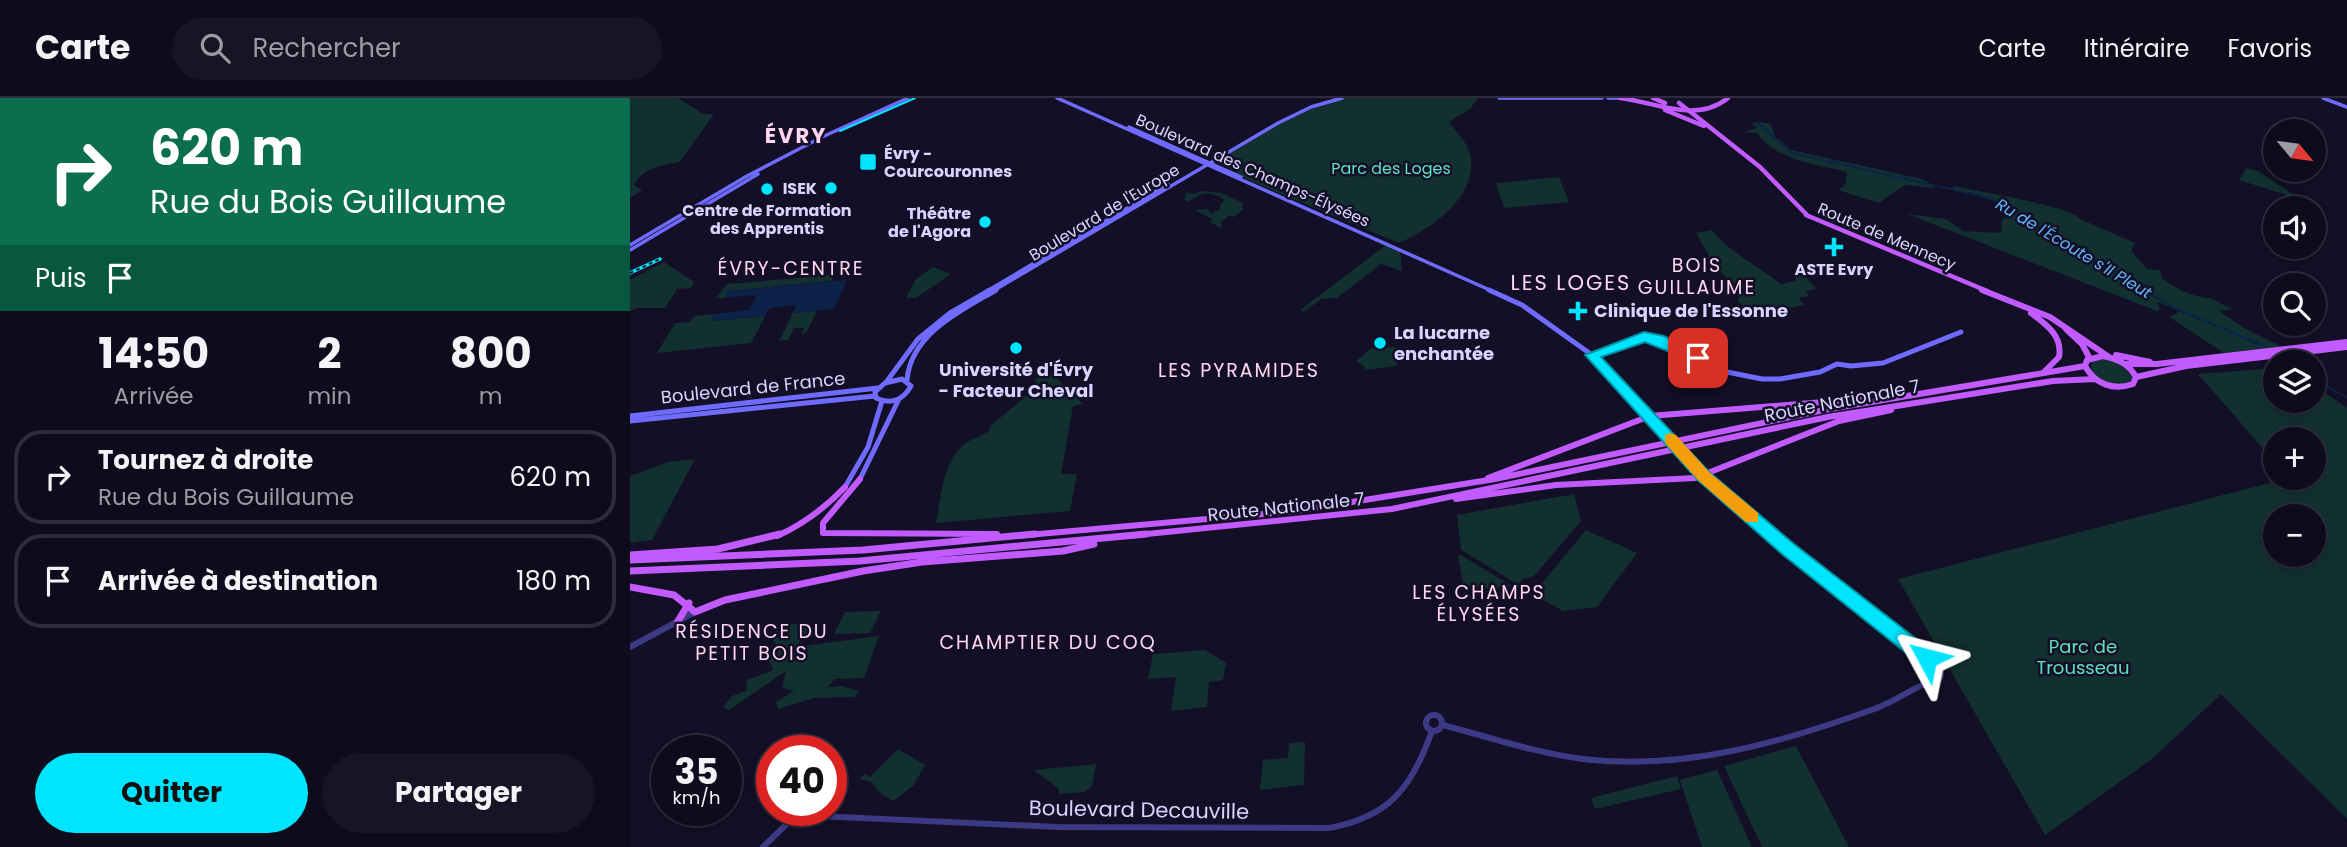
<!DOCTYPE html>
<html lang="fr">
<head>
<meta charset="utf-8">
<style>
  :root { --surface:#0e0b1c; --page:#171425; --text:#f1f3f6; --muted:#9b9ba3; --line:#2e2b3b; --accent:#00e5ff }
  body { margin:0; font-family:Poppins,sans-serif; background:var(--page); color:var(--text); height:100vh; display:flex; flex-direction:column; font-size:26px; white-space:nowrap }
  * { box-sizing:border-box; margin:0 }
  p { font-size:23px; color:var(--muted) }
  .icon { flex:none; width:38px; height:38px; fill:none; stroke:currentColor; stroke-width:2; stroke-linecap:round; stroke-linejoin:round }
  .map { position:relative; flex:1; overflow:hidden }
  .details { display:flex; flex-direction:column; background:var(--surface); width:630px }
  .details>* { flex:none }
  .top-card { background:#0b6e4f; color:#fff; overflow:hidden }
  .needle { width:46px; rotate:119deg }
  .tools { position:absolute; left:1633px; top:21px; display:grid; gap:14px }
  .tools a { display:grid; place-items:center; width:63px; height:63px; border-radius:50%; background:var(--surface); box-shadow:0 4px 10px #0003,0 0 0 2px var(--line); font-size:35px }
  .speed { position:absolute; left:21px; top:637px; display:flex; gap:14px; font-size:35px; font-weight:700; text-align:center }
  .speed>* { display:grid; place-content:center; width:91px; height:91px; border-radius:50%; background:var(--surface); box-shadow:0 4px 10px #0003,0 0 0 2px var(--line); line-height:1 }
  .speed small { font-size:18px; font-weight:400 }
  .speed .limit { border:10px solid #d22; background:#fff; color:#111 }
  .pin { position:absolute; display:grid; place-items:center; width:60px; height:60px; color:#fff; margin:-30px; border-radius:14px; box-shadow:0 4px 10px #0006 }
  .me { position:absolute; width:77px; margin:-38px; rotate:308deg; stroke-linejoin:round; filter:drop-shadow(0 0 5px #0008) }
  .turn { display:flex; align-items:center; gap:24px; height:147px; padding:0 35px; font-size:32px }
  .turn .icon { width:91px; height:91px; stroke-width:2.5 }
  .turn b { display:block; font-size:49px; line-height:60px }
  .then { display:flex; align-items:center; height:66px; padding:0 35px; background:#0003; gap:14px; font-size:26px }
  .eta { display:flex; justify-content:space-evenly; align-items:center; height:119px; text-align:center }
  .eta b { font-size:42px; font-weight:700; line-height:49px }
  .button { display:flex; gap:14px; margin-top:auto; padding:14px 35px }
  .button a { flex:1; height:80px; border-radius:42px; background:var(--accent); color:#111; font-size:28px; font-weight:700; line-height:80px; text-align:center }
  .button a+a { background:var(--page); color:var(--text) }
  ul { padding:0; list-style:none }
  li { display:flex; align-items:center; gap:21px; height:94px; margin:0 14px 10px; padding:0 21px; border:4px solid var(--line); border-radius:28px }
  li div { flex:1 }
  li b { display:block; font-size:26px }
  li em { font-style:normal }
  header { display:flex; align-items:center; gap:42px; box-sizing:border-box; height:98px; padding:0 35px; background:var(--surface); border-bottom:2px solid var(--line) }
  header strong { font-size:33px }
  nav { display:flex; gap:38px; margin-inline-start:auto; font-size:24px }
  .search { width:490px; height:63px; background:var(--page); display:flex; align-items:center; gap:18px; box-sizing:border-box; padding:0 24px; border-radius:38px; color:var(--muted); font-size:26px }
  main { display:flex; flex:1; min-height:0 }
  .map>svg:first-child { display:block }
  .green { fill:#12302f; fill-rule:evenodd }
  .water { fill:#0c2248 }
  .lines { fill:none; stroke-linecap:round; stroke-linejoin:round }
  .stream { stroke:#0c2248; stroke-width:2 }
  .tertiary-far1 { stroke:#3d3a85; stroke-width:5 }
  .tertiary { stroke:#3d3a85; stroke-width:6 }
  .secondary-far1 { stroke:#6f6bff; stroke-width:3.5 }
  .secondary { stroke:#6f6bff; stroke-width:5 }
  .primary-far2 { stroke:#c25bff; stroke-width:4.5 }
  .primary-far1 { stroke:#c25bff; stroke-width:6 }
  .primary { stroke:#c25bff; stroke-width:7 }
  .tram { stroke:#00e5ff; stroke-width:2 }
  .rail-casing { stroke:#00e5ff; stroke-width:3.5 }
  .rail { stroke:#130f26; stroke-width:2; stroke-dasharray:3.5; stroke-linecap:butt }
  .secondary-bridge { stroke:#6f6bff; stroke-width:5 }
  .primary-bridge { stroke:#c25bff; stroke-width:4.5 }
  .route { fill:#00e5ff; stroke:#0095a6; stroke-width:2 }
  .slow { fill:#f59e0b }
  .poi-dot { fill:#00e5ff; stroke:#130f26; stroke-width:2.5 }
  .labels { text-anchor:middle; stroke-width:5; stroke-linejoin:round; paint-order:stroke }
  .far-poi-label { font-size:16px; font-weight:bold; fill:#d9d4ff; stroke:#130f26; text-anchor:end }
  .far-park-label { font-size:16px; fill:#5fe0c0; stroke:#130f26 }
  .far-street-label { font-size:16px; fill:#d9d4ff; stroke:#130f26 }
  .far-water-label { font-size:16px; font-style:italic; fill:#62b6ff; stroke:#130f26 }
  .poi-label { font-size:18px; font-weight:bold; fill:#d9d4ff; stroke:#130f26; text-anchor:start }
  .street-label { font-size:18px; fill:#d9d4ff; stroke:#130f26 }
  .park-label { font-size:18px; fill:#5fe0c0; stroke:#130f26 }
  .neighbourhood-label { font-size:19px; letter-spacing:2px; fill:#ffd6f0; stroke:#130f26 }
  .far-district-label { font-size:21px; font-weight:bold; letter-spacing:2px; fill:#ffd6f0; stroke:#130f26 }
  .quarter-label { font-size:21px; letter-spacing:2px; fill:#ffd6f0; stroke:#130f26 }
  .near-street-label { font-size:21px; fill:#d9d4ff; stroke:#130f26 }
</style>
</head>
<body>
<header>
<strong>Carte</strong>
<div class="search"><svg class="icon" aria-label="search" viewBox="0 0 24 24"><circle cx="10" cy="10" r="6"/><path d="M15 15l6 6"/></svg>Rechercher</div>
<nav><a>Carte</a><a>Itinéraire</a><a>Favoris</a></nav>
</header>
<main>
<section class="details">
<div class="top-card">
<div class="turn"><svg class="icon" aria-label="right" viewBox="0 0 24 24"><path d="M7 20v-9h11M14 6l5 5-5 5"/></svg><div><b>620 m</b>Rue du Bois Guillaume</div></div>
<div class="then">Puis<svg class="icon" aria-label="arrive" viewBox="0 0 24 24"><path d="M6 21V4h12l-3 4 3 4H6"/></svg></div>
</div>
<div class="eta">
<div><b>14:50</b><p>Arrivée</p></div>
<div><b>2</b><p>min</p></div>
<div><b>800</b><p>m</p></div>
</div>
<ul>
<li><svg class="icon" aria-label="right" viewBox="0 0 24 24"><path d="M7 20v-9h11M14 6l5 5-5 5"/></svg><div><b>Tournez à droite</b><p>Rue du Bois Guillaume</p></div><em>620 m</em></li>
<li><svg class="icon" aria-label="arrive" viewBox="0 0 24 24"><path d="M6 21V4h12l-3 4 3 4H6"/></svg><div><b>Arrivée à destination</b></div><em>180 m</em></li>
</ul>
<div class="button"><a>Quitter</a><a>Partager</a></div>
</section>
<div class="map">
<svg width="1717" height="749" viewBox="0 0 1717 749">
  <rect width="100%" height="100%" fill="#130f26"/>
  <!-- green -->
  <path class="green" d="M0 0H48L73 16H84L50 64C33 67 12 70 4 87L12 92 0 100Z
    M712 0H848L840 11 819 24C826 34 836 42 840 56 850 97 801 131 769 145L618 82 592 66C602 40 686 9 712 0Z
    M1127 24 1141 26 1144 38 1161 52 1292 81 1303 87V90L1275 87 1249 105 1208 92 1215 87 1217 74C1185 66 1148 63 1127 35L1113 34 1127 30 1122 26Z
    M1616 70 1628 73 1670 101 1609 82Z
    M929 79 939 104 874 110 866 85Z
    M1325 88C1347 94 1442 108 1450 121L1505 145 1501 153 1517 171 1530 172 1532 180C1548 191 1558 198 1578 200 1586 201 1595 209 1603 211L1589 213 1614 230 1652 249 1594 255 1539 219 1551 213 1527 204 1530 211 1527 213 1277 116 1316 121 1333 133 1371 135 1372 121 1386 116 1362 102 1319 91Z
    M570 93 592 95 614 106 611 109 614 111 604 119 599 118 591 124 592 130 579 124 583 121 565 112 578 111 581 116 590 111V107L595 102C582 94 572 92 559 104L555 102 556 95 564 96Z
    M1082 132C1099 154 1128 168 1151 186L1166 183 1164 179 1174 177 1186 191 1176 193 1179 198 1169 200 1174 207 1142 213 1129 207 1116 210 1108 204 1111 187C1088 181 1078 154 1066 135Z
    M756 147 770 153 772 173 751 166 707 200 691 201 674 214 670 212Z
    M34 164 64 184 61 190 47 191 35 210H6L0 213V182Z
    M303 169 321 176 286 200H276L286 181Z
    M204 177 201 183 98 193 94 200H86L97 186Z
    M187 213 176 235 171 236 174 230H164L158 242 149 243 163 215Z
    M85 216 82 223 135 218 121 245 27 255 45 225 59 224 65 218Z
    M765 249 767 268 735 272 734 268 726 263 742 250Z
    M1472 260 1491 265 1503 278 1502 282C1489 292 1469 284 1461 271L1462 263Z
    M1645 270V303H1684V287L1717 310V721L1591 596 1522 661 1415 737 1268 481 1659 380H1684V341H1645V364L1568 276ZM1645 418H1684V457H1645Z
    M420 274 453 306 443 308 431 376H447L440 413 306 425C311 399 313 358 339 343 346 339 352 338 359 333L361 327C367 322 396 299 399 295 405 285 406 274 420 274Z
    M65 361 22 442 0 445V378L38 364Z
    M944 396 951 423 904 478 893 481 889 487 831 452 827 417Z
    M956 432 1007 455 967 509 933 513 903 496Z
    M828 457H831L882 488 834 493Z
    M251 513 240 535 204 536 215 514Z
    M174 525 178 534 167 547 170 551 180 547 249 538 234 580 204 581 199 589 212 588 229 593 225 599 184 600 148 611 146 604 164 593 152 589 156 573 99 612 93 609 102 598 116 593 117 582 143 572 139 562 149 553 140 536 156 527Z
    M575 552 596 565 593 582 579 584 577 609 541 613 546 579 518 581 523 556Z
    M675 644 674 687 630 692 633 662 658 660 659 645Z
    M1166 648 1219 749H1132L1094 668Z
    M268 651 295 667 283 688 263 703 250 695 242 684 229 681 235 676 240 679Z
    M466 666 462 688 454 694 428 696 429 691 404 672Z
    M1087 672 1122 749H1072L1050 682Z
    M1047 678 1051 691 965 711 961 700Z"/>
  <!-- water -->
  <path class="water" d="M217 182 204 211 163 215 166 207 140 210 135 218 81 223 85 216 119 212 127 197 94 200 98 193Z"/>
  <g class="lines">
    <!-- stream -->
    <path class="stream" d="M1127 24 1162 55 1364 101 1542 209 1639 250
      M1652 260 1657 264
      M1684 282 1717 299"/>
    <!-- tertiary-far1 -->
    <path class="tertiary-far1" d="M1074 378C1088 403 1117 421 1139 438
      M1076 379 1121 419"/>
    <!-- tertiary -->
    <path class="tertiary" d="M1137 436 1306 569
      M1273 545 1287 559 1293 573
      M0 549 65 514
      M1293 576a9 9 0 1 1 18 0a9 9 0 1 1-18 0Z
      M796 625a8 8 0 1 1 16 0a8 8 0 1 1-16 0Z
      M813 627C859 639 905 655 953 661 1052 673 1151 645 1244 611 1264 604 1281 591 1301 583
      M133 749 166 717 428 729 699 730C760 719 782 689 802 633"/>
    <!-- secondary-far1 -->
    <path class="secondary-far1" d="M427 0 862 193
      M869 0H972
      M978 0H990
      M1693 0 1717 9
      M499 29 611 79
      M192 39 278 0
      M0 147 117 78 192 39
      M0 152 128 76
      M357 193 538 86
      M363 193 648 25 681 9 712 0"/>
    <!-- secondary -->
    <path class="secondary" d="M859 192 892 207 962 257 1033 332
      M962 257 995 244 1020 241 1097 274 1132 281H1150L1190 274 1207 266 1221 268 1253 265 1331 234
      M272 281 281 288C273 302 261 307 246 300L245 294 255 285Z
      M277 282C281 236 330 213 366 192
      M257 283 288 241 320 215 360 192
      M0 318 248 290
      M0 323 245 298
      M1061 364 1074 378
      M230 381 268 303
      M215 389 238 349 252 303"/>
    <!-- primary-far2 -->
    <path class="primary-far2" d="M990 0C1026 4 1066 26 1098 0
      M1023 0 1035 5
      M1035 12 1074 28
      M1067 19 1130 69 1178 118
      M1176 117 1357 193"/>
    <!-- primary-far1 -->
    <path class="primary-far1" d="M1352 192 1420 219 1479 259
      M1401 215C1416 226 1433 238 1429 259L1413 275
      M1436 231 1452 246 1460 261
      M1486 257 1520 264
      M1473 258C1488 261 1499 266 1506 279L1503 286C1483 293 1465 286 1455 268L1457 262Z
      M1496 266H1527L1717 244
      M1506 279 1556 268 1717 249
      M858 380 1020 318 1230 301
      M230 381 193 425V435L367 436
      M826 401 926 387 1065 380 1209 323 1261 312
      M147 438C174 426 194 411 215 389
      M386 438 666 413 865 381 1194 312 1455 268
      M497 438 762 411 1198 319 1423 283 1465 281"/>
    <!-- primary -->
    <path class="primary" d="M0 457 88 451 150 436
      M0 462 233 452 405 436
      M0 473 230 463 516 436
      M0 489 44 497 65 514 95 502 233 473 292 464 433 453 464 446
      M48 523 59 505"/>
    <!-- tram -->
    <path class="tram" d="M210 33 285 0"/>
    <!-- rail casing -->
    <g class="rail-casing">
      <path id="rail" d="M0 175 30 161"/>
    </g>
    <!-- rail -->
    <use href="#rail" class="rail"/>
    <!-- secondary-bridge -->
    <path class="secondary-bridge" d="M1033 332 1061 364"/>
    <!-- primary-bridge -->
    <path class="primary-bridge" d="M1049 5 1067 19"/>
  </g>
  <!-- route -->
  <path class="route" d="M1014 234 1034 238 1075 260 1068 265 1015 244 971 259 1079 374 1164 446 1303 554 1306 560 1303 566H1290L1152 456 1068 382 955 257Z"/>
  <!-- slow -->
  <path class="slow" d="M1040 335 1046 337 1079 374 1128 415V424H1116L1068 382 1035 345V337Z"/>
  <!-- markers -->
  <g class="poi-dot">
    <rect x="229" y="55" width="18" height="18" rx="3.5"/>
    <circle cx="201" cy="90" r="7"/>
    <circle cx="137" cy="91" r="7"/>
    <circle cx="355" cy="124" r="7"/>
    <path d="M1200.5 138.5h7v7h7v7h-7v7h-7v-7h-7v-7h7z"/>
    <path d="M944.5 202.5h7v7h7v7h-7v7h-7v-7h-7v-7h7z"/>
    <circle cx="750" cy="245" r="7"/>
    <circle cx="386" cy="250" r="7"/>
  </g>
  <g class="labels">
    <!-- far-poi labels -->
    <g class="far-poi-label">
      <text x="254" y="61" text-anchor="start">Évry -<tspan x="254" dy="18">Courcouronnes</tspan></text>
      <text x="187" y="96">ISEK</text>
      <text x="137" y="118" text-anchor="middle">Centre de Formation<tspan x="137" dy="18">des Apprentis</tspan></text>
      <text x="341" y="121">Théâtre<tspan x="341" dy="18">de l'Agora</tspan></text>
      <text x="1204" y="177" text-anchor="middle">ASTE Evry</text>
    </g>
    <!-- far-park labels -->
    <g class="far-park-label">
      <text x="761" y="76">Parc des Loges</text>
    </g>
    <!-- far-street labels -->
    <g class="far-street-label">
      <text transform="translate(623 72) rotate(24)" y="6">Boulevard des Champs-Élysées</text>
      <text transform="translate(474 114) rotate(-31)" y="6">Boulevard de l'Europe</text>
      <text transform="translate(1257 138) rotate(23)" y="6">Route de Mennecy</text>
    </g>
    <!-- far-water labels -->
    <g class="far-water-label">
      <text transform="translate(1444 150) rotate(31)" y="6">Ru de l'Écoute s'Il Pleut</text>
    </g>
    <!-- poi labels -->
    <g class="poi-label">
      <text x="964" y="219">Clinique de l'Essonne</text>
      <text x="764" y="241">La lucarne<tspan x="764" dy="21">enchantée</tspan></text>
      <text x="386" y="278" text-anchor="middle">Université d'Évry<tspan x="386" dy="21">- Facteur Cheval</tspan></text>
    </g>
    <!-- street labels -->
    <g class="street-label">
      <text transform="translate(123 290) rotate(-6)" y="6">Boulevard de France</text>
      <text transform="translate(1212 303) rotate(-11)" y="6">Route Nationale 7</text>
      <text transform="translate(656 409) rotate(-6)" y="6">Route Nationale 7</text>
    </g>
    <!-- park labels -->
    <g class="park-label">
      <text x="1453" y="555">Parc de<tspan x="1453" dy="21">Trousseau</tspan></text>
    </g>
    <!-- neighbourhood labels -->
    <g class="neighbourhood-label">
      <text x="1067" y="174">BOIS<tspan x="1067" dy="22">GUILLAUME</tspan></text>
      <text x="161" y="177">ÉVRY-CENTRE</text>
      <text x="609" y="279">LES PYRAMIDES</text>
      <text x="849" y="501">LES CHAMPS<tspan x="849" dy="22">ÉLYSÉES</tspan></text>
      <text x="122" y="540">RÉSIDENCE DU<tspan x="122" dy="22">PETIT BOIS</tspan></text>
      <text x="418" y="551">CHAMPTIER DU COQ</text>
    </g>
    <!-- far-district labels -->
    <g class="far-district-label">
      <text x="166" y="45">ÉVRY</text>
    </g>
    <!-- quarter labels -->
    <g class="quarter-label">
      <text x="941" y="192">LES LOGES</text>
    </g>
    <!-- near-street labels -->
    <g class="near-street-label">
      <text transform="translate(509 712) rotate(1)" y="7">Boulevard Decauville</text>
    </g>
  </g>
</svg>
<div class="tools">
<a><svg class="needle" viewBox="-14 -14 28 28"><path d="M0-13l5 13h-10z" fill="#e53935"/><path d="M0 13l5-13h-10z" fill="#9b9ba3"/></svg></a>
<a><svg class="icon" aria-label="sound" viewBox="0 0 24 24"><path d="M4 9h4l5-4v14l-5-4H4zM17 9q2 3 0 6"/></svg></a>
<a><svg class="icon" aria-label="search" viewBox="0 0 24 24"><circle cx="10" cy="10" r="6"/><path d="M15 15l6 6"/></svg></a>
<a><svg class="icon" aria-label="layers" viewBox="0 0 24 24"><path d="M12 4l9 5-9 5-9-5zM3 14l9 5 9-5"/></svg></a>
<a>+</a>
<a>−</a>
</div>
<div class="speed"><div>35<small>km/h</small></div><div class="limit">40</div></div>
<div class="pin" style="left:1068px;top:260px;background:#d93025"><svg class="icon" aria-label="arrive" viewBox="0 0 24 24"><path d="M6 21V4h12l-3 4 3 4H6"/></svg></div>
<svg class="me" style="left:1297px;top:560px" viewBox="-20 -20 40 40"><path d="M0-17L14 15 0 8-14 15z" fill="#00e5ff" stroke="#fff" stroke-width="4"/></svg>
</div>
</main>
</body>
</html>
